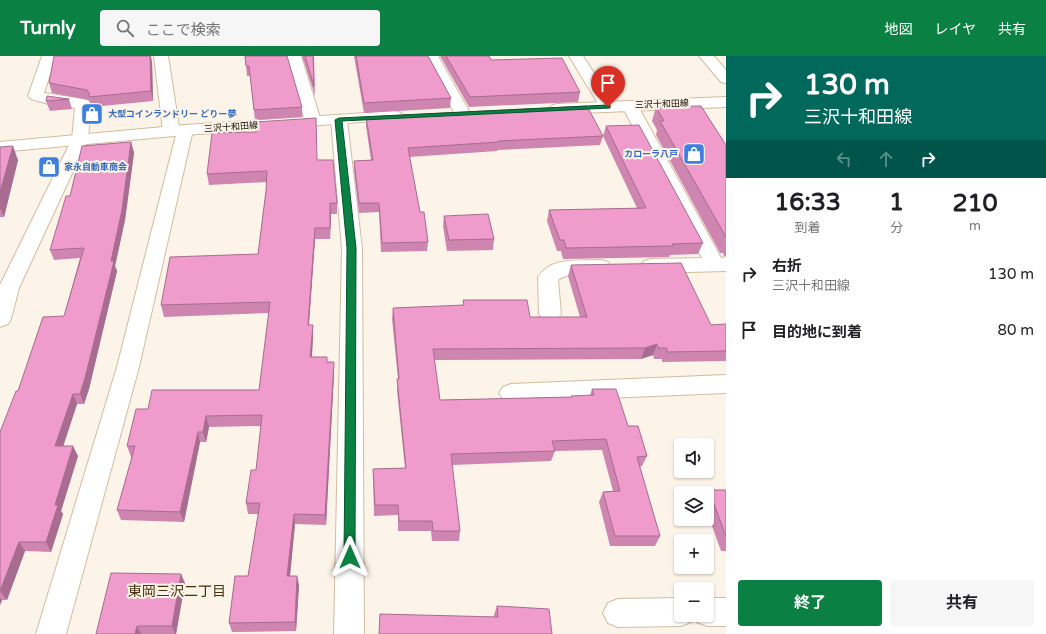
<!DOCTYPE html>
<html lang="ja">
<head>
<meta charset="utf-8">
<style>
  :root { --surface:#fff; --page:#f6f6f6; --text:#202124; --muted:#757577; --accent:#0b8043 }
  body { margin:0; font-family:"Varela Round","Noto Sans JP",sans-serif; background:var(--page); color:var(--text); height:100vh; display:flex; flex-direction:column; font-size:15px; white-space:nowrap }
  * { box-sizing:border-box; margin:0 }
  p { font-size:13px; color:var(--muted) }
  .icon { flex:none; width:22px; height:22px; fill:none; stroke:currentColor; stroke-width:2; stroke-linecap:round; stroke-linejoin:round }
  .map { position:relative; flex:1; overflow:hidden }
  .drawer { display:flex; flex-direction:column; background:var(--surface); width:320px }
  .drawer>* { flex:none }
  .top-card { background:#00695c; color:#fff; overflow:hidden }
  .tools { position:absolute; left:674px; top:382px; display:grid; gap:8px }
  .tools a { display:grid; place-items:center; width:40px; height:40px; border-radius:4px; background:var(--surface); box-shadow:0 1px 3px #0004; font-size:20px }
  .pin { position:absolute; display:grid; place-items:center; width:34px; height:34px; color:#fff; margin:-41px -17px; border-radius:50% 50% 50% 0; rotate:-45deg; box-shadow:0 0 4px #0007 }
  .pin .icon { rotate:45deg }
  .me { position:absolute; width:44px; margin:-22px; rotate:0deg; stroke-linejoin:round; filter:drop-shadow(0 0 3px #0008) }
  .turn { display:flex; align-items:center; gap:14px; height:84px; padding:0 12px; font-size:18px }
  .turn .icon { width:52px; height:52px; stroke-width:2.5 }
  .turn b { display:block; font-size:28px; line-height:34px }
  .lanes { display:flex; align-items:center; height:38px; padding:0 12px; background:#0003; justify-content:center; gap:20px; direction:ltr }
  .lanes .off { opacity:.35 }
  .eta { display:flex; justify-content:space-evenly; align-items:center; height:68px; text-align:center }
  .eta b { font-size:24px; font-weight:700; line-height:28px }
  .button { display:flex; gap:8px; margin-top:auto; padding:8px 12px }
  .button a { flex:1; height:46px; border-radius:4px; background:var(--accent); color:#fff; font-size:16px; font-weight:700; line-height:46px; text-align:center }
  .button a+a { background:var(--page); color:var(--text) }
  ul { padding:0; list-style:none }
  li { display:flex; align-items:center; gap:12px; height:56px; padding:0 12px }
  li div { flex:1 }
  li b { display:block; font-size:15px }
  li em { font-style:normal }
  header { display:flex; align-items:center; gap:24px; box-sizing:border-box; height:56px; padding:0 20px; background:var(--accent); color:#fff }
  header strong { font-size:19px }
  nav { display:flex; gap:22px; margin-inline-start:auto; font-size:14px }
  .search { width:280px; height:36px; background:var(--page); display:flex; align-items:center; gap:10px; box-sizing:border-box; padding:0 14px; border-radius:4px; color:var(--muted); font-size:15px }
  main { display:flex; flex:1; min-height:0 }
  .map>svg:first-child { display:block }
  .lines { fill:none; stroke-linecap:round; stroke-linejoin:round }
  .minor-casing { stroke:#d2bc9f; stroke-width:2 }
  .major-casing { stroke:#d2bc9f; stroke-width:2 }
  .minor { fill:#fff; fill-rule:evenodd }
  .major { fill:#fff; fill-rule:evenodd }
  .wall { fill:#ce85af }
  .shaded-wall { fill:#a76c8f }
  .building { fill:#ef9bcc; stroke:#a76c8f }
  .route { fill:#0b8043; stroke:#07532c }
  .labels { text-anchor:middle; stroke-width:4; stroke-linejoin:round; paint-order:stroke }
  .far-street-label { font-size:9px; fill:#130c03; stroke:#fcf4e8 }
  .far-shop-label { font-size:9px; font-weight:bold; fill:#366cbe; stroke:#fcf4e8; text-anchor:start }
  .near-neighbourhood-label { font-size:14px; fill:#472f0b; stroke:#fcf4e8 }
</style>
</head>
<body>
<header>
<strong>Turnly</strong>
<div class="search"><svg class="icon" aria-label="search" viewBox="0 0 24 24"><circle cx="10" cy="10" r="6"/><path d="M15 15l6 6"/></svg>ここで検索</div>
<nav><a>地図</a><a>レイヤ</a><a>共有</a></nav>
</header>
<main>
<div class="map">
<svg width="726" height="578" viewBox="0 0 726 578">
  <rect width="100%" height="100%" fill="#fcf4e8"/>
  <g class="lines">
    <!-- minor casing -->
    <g class="minor-casing">
      <path id="minor" d="M42 0H56L44 37 83 43 89 45 91 48 88 83 19 232 11 263 8 268 0 271V229L72 83 75 52 52 49 31 43 28 40Z
        M154 0H168L179 71 185 69 191 71 193 74 139 311 66 578H36L117 311 176 79 171 80 165 78 163 75Z
        M287 0H301L321 65 319 68 313 70 307 68 305 65Z
        M424 0H438L470 57 468 60 462 62 456 60Z
        M569 0H583L616 51 614 54 608 56 602 54Z
        M699 0H714L726 14V27L721 26Z
        M630 45 636 47 638 50 721 202 726 201V215L651 217 644 215 641 210 644 205 651 203 702 202 622 50 624 47Z
        M339 59 345 61 347 64 362 193 364 578H334L342 193 331 64 333 61Z
        M601 204 608 206 611 211 608 216C592 220 572 214 558 224L561 258 557 263 550 265 543 263 539 258 538 221C551 200 580 205 601 204Z
        M726 319V337L511 346 503 343 499 337 503 331 511 328Z
        M681 542V559H707V542H726V570H707L697 566 694 560 691 566 681 570 618 571 608 567 603 557 608 547 618 543Z"/>
    </g>
    <!-- major casing -->
    <g class="major-casing">
      <path id="major" d="M726 41V51L557 58 551 56 549 53 551 50 557 48Z
        M395 55 401 57 403 60 401 63 185 79 0 96V86L185 69Z"/>
    </g>
    <!-- minor -->
    <use href="#minor" class="minor"/>
    <!-- major -->
    <use href="#major" class="major"/>
  </g>
  <!-- wall -->
  <path class="wall" d="M245 0 302 51V61L255 64 250 20H247Z
    M302 0H314L315 40Z
    M354 0H428L451 42 450 52 364 57Z
    M440 0H489L491 4 580 36 578 46 469 51Z
    M152 6 153 45 92 51 89 44 52 37 49 27Z
    M69 43 72 53 50 55 46 45Z
    M656 51 726 89V200H724L723 197H720L656 79 657 74 652 65Z
    M366 61 603 80 600 89 498 94 497 95 409 101 420 156 428 186 427 195 381 196 379 156 359 157 354 114V105L371 104 366 70Z
    M606 70 703 187 698 198 670 199 669 201 563 203 561 195H557L547 165 549 154 637 152 603 80Z
    M131 86 134 97 125 164 115 210 117 215 89 333 84 348H77L63 390 78 400 61 455 63 458 51 496 25 495 7 544H2L0 549V376L18 335 64 260 80 202 54 204 50 194 70 140Z
    M0 91 18 104 4 161H0Z
    M317 104 337 147V158H331L330 183H315L309 269 313 280 312 301 328 306 334 317 326 469 295 468 290 520 299 529 296 575 232 576 229 567 248 520 258 458H248L246 447 256 414 261 370 209 371 206 386H200L184 466 121 464 117 454 132 401H131L127 390 148 353 259 334 269 257 164 261 161 249 258 198 266 135 267 126 209 129 207 118Z
    M444 160 494 183 493 194 447 195 443 170Z
    M571 209 711 269 726 268V305L662 306V303H654L653 299 641 303 434 304 440 344 571 341V340L590 339 592 333 628 370 647 400 642 410 639 411 660 480 655 490H610L599 446 603 436 613 435 602 394 555 395 551 405 452 409 460 475 459 485H432L431 475H398V459L374 460 373 413 405 412 397 334 398 323 392 263 393 252 463 250V244L530 261H580L568 220Z
    M709 434H726V495H721L707 456V437Z
    M185 527 176 578H96Z
    M497 550 552 578 494 561V559Z"/>
  <!-- shaded-wall -->
  <path class="shaded-wall" d="M150 0H151L152 6 153 45 151 35Z
    M131 86 134 97 125 164 115 210 117 215 89 333 84 348 80 338 111 205Z
    M13 90 18 104 4 161 0 152V136Z
    M330 147 331 158 330 183Z
    M315 172V183L308 280V269Z
    M313 269V280L311 312 310 301Z
    M657 288 653 299 641 303 645 292Z
    M334 306V317L326 469 325 459Z
    M73 338 77 348 60 400 55 390Z
    M206 360 209 371 206 386 203 376Z
    M198 376 200 386 184 466 180 456Z
    M73 390 78 400 61 455 63 458 51 496 46 486 55 449Z
    M294 458 295 468 289 529 287 520Z
    M19 486 25 495 7 544 0 535Z
    M181 518 185 527 176 578H175L172 570Z
    M297 520 299 529 296 575 295 566Z
    M0 542 2 544 0 549Z
    M137 570 141 578H135Z"/>
  <!-- building -->
  <path class="building" d="M54 0H150L151 35 89 41V37L87 34 49 27Z
    M245 0H287L302 51 254 54 249 10H246Z
    M305 0H313L314 30Z
    M356 0H428L451 42 364 47Z
    M446 0H489L491 4 562 2 580 36 470 41Z
    M47 40 69 43 46 45Z
    M587 50 603 80 498 85 499 86 408 92 420 156H424L428 186 382 187 379 147H359L354 105 373 104 366 61Z
    M701 50 726 89V181L660 65H664L656 51Z
    M316 62 317 104H333L337 147H330V172H315L308 269H313L310 301H327V306H334L325 459 294 458 287 520H297L295 566 229 567 235 520H248L260 447H246L251 414H256L262 359 206 360 203 376H198L180 456 117 454 135 390H127L136 353H148L152 334H259L270 246 161 249 170 201 258 198 266 135 267 115 207 118 212 77 256 76 255 66Z
    M639 69 703 187 672 188 673 190 566 192 564 184H560L549 154 646 152 606 70Z
    M131 86 122 154 111 205H114L85 322 80 338H73L55 390H73L55 449H58L46 486H19L0 535V376L16 335H18L43 261 64 260 84 192 50 194 66 140H70L82 90Z
    M13 90 0 136V91Z
    M488 158 494 183 449 184 444 160Z
    M681 207 711 269 726 268V295L667 296V292H658L657 288 645 292 433 293 440 344 572 341 571 340 594 339 592 333H616L628 370H638L647 400 637 401 660 480H615L603 436 620 435 606 383 552 385 555 395 451 398 460 475H433L432 465H399L398 449H375L373 413 406 412 397 323H399L393 252 464 249 463 244H527L530 261H587L571 209Z
    M709 434H726V481Z
    M111 517 181 518 172 570H137L135 578H96Z
    M497 550 549 553 552 578H379L380 558 498 561Z"/>
  <!-- route -->
  <path class="route" d="M608 49H610V52L342 65 356 192 355 501 354 505 350 506 346 505 344 501 347 192 335 64 339 62Z"/>
  <!-- icons -->
  <defs>
    <g id="shop-square" transform="scale(1.15)"><rect x="-9" y="-9" width="18" height="18" rx="4" fill="#3f7fe0" stroke="#fcf4e8"/><path d="M-5-2.5h2.3a2.7 3.5 0 0 1 5.4 0H5L5.5 6h-11ZM-1.5-2.5h3a1.5 2.3 0 0 0-3 0Z" fill="#fff"/></g>
  </defs>
  <g fill-rule="evenodd">
    <use href="#shop-square" x="92" y="58"/>
    <use href="#shop-square" x="694" y="98"/>
    <use href="#shop-square" x="49" y="111"/>
  </g>
  <g class="labels">
    <!-- far-street labels -->
    <g class="far-street-label">
      <text transform="translate(662 48) rotate(-2)" y="3">三沢十和田線</text>
      <text transform="translate(231 71) rotate(-4)" y="3">三沢十和田線</text>
    </g>
    <!-- far-shop labels -->
    <g class="far-shop-label">
      <text x="108" y="61">大型コインランドリー どりー夢</text>
      <text x="678" y="101" text-anchor="end">カローラ八戸</text>
      <text x="64" y="114">家永自動車商会</text>
    </g>
    <!-- near-neighbourhood labels -->
    <g class="near-neighbourhood-label">
      <text x="177" y="540">東岡三沢二丁目</text>
    </g>
  </g>
</svg>
<div class="tools">
<a><svg class="icon" aria-label="sound" viewBox="0 0 24 24"><path d="M4 9h4l5-4v14l-5-4H4zM17 9q2 3 0 6"/></svg></a>
<a><svg class="icon" aria-label="layers" viewBox="0 0 24 24"><path d="M12 4l9 5-9 5-9-5zM3 14l9 5 9-5"/></svg></a>
<a>+</a>
<a>−</a>
</div>
<div class="pin" style="left:608px;top:51px;background:#d93025"><svg class="icon" aria-label="arrive" viewBox="0 0 24 24"><path d="M6 21V4h12l-3 4 3 4H6"/></svg></div>
<svg class="me" style="left:350px;top:501px" viewBox="-20 -20 40 40"><path d="M0-17L14 15 0 8-14 15z" fill="#0b8043" stroke="#fff" stroke-width="4"/></svg>
</div>
<section class="drawer">
<div class="top-card">
<div class="turn"><svg class="icon" aria-label="right" viewBox="0 0 24 24"><path d="M7 20v-9h11M14 6l5 5-5 5"/></svg><div><b>130 m</b>三沢十和田線</div></div>
<div class="lanes"><svg class="icon off" aria-label="left" viewBox="0 0 24 24"><path d="M17 20v-9H6M10 6l-5 5 5 5"/></svg><svg class="icon off" aria-label="ahead" viewBox="0 0 24 24"><path d="M12 20V5M6 11l6-6 6 6"/></svg><svg class="icon" aria-label="right" viewBox="0 0 24 24"><path d="M7 20v-9h11M14 6l5 5-5 5"/></svg></div>
</div>
<div class="eta">
<div><b>16:33</b><p>到着</p></div>
<div><b>1</b><p>分</p></div>
<div><b>210</b><p>m</p></div>
</div>
<ul>
<li><svg class="icon" aria-label="right" viewBox="0 0 24 24"><path d="M7 20v-9h11M14 6l5 5-5 5"/></svg><div><b>右折</b><p>三沢十和田線</p></div><em>130 m</em></li>
<li><svg class="icon" aria-label="arrive" viewBox="0 0 24 24"><path d="M6 21V4h12l-3 4 3 4H6"/></svg><div><b>目的地に到着</b></div><em>80 m</em></li>
</ul>
<div class="button"><a>終了</a><a>共有</a></div>
</section>
</main>
</body>
</html>
